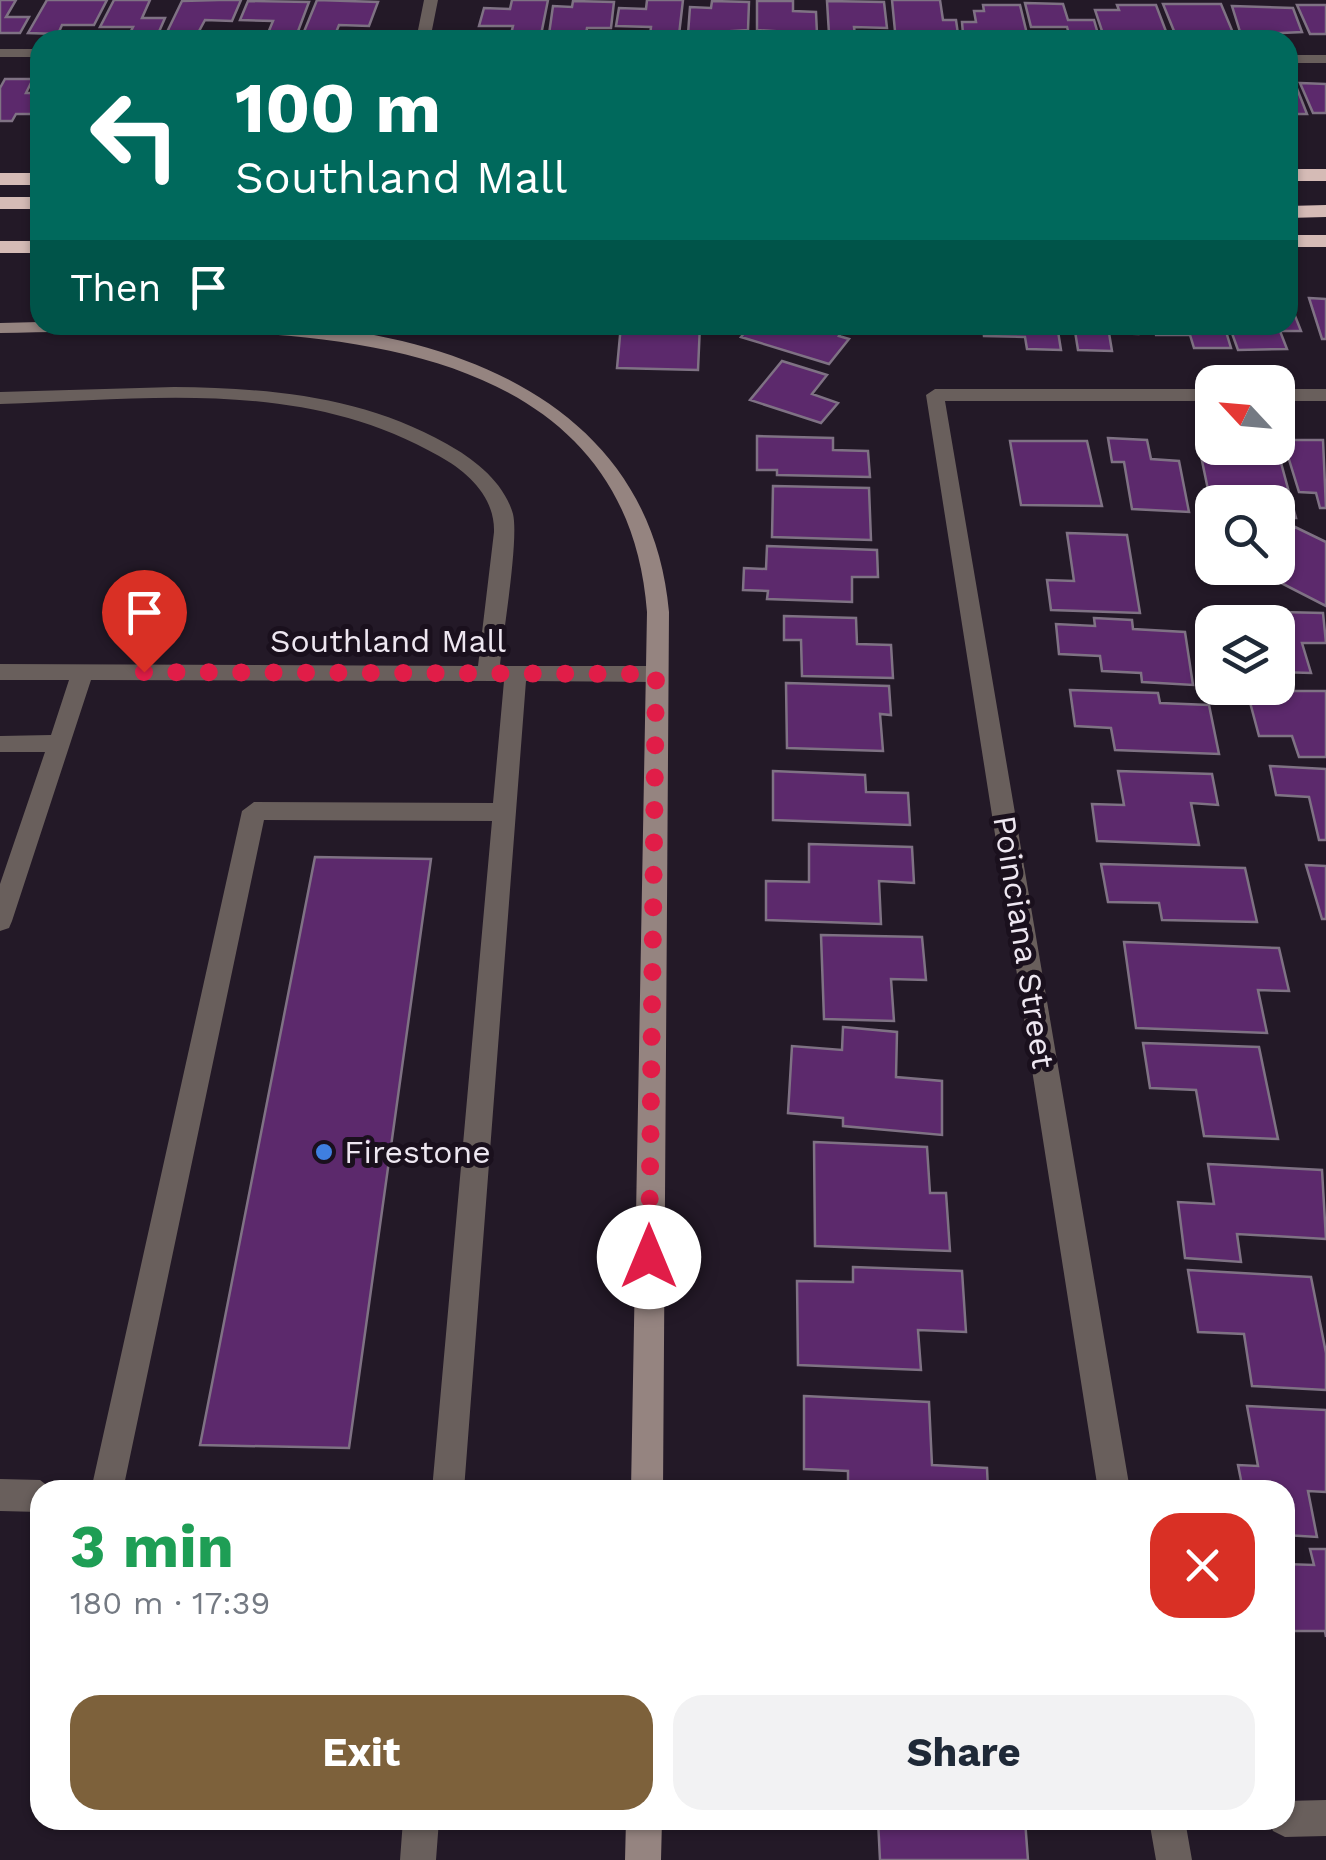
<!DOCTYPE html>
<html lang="en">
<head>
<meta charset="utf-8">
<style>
  :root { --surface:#fff; --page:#f2f2f3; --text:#1f2937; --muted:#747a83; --accent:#7d613b }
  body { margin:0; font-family:"Work Sans",sans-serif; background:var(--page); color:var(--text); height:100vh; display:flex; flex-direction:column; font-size:38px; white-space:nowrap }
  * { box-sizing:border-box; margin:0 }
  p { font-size:32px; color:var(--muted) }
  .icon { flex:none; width:55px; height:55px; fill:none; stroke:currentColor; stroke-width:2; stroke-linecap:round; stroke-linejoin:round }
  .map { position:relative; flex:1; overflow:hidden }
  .sheet { position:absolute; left:30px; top:1480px; width:1265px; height:350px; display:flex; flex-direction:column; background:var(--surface); border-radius:30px; box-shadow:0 2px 8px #0004 }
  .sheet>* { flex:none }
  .top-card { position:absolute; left:30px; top:30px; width:1268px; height:305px; border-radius:30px; box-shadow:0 2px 8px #0004; background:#00695c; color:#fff; overflow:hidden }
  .needle { width:65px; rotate:296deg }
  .tools { position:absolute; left:1195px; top:365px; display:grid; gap:20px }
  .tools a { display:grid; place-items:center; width:100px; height:100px; border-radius:20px; background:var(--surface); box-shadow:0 2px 8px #0004; font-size:50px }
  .pin { position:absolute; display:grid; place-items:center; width:85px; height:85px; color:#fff; margin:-102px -42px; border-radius:50% 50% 50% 0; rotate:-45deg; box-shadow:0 0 10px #0007 }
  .pin .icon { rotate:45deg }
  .me { position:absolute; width:110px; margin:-55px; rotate:0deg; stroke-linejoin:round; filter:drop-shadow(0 0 8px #0008) }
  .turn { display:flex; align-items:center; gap:35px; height:210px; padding:0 40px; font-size:45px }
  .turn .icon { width:130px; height:130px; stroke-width:2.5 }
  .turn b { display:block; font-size:70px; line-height:85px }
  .then { display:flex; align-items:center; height:95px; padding:0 40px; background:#0003; gap:20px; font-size:38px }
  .round { display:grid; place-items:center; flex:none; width:105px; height:105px; border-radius:30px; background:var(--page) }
  .head { display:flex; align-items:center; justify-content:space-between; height:170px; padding:0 40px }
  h1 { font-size:60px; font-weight:700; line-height:75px; color:#1e9e55 }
  .cta { display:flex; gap:20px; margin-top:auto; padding:20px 40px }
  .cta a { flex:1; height:115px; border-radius:30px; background:var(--accent); color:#fff; font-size:40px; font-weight:700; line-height:115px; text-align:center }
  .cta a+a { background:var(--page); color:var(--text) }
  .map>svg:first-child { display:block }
  .building { fill:#5c296c; stroke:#7f7284; stroke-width:2.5 }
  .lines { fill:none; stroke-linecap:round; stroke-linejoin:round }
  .lane { fill:#695f5c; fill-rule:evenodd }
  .street { fill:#695f5c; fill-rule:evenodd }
  .secondary { fill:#958480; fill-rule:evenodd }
  .highway { fill:#d5bbb6; fill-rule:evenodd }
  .route { stroke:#e11d48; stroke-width:18; stroke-dasharray:0 32.4 }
  .shop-dot { fill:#3f7fe0; stroke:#1a101d; stroke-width:4 }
  .labels { text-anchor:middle; stroke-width:10; stroke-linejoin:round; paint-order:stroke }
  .street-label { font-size:32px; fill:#eee7f1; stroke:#1a101d }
  .poi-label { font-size:32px; fill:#eee7f1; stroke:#1a101d; text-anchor:start }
</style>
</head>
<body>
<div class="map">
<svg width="1326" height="1860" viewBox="0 0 1326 1860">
  <rect width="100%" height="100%" fill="#231927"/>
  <!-- building -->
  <path class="building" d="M0 0H16L6 17H29L20 33H0Z
    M47 0H107L94 25H62L58 34 28 33Z
    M114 0H150L142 18H165L158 34 130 33 133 27H100Z
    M219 0H241L232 21 205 20 198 33 167 32 182 1Z
    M317 0 378 2 369 26 339 25 335 35 303 34Z
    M512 0H548L541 35 511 34 513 26H479L484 8 510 9Z
    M647 0H683L679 35H650L651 27 616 26 619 8 646 9Z
    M892 0H940L943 20H956L958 34 895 31Z
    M248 1 309 2 297 34 268 33 273 21 240 20Z
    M573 1 614 2 611 28H587L586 34H549L553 6 572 7Z
    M712 1 749 2 748 30 688 34 690 7 711 8Z
    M757 1H793V11L816 12 817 34 757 30Z
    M827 1 884 2 887 28 854 27 855 35 829 34Z
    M1025 3 1063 4 1068 20H1094L1098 34H1069L1067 27H1031Z
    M1163 4H1221L1234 35 1174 31Z
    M983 5H1020L1027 34H963L962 22H976L974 11H984Z
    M1117 5H1156L1167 34H1103L1095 10H1119Z
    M1297 5H1326V34H1310Z
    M1232 6 1293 8 1302 32 1241 35Z
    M5 79H33L26 93H40V114H16L12 121H0V88Z
    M1288 81H1294L1307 114H1288Z
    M1300 83 1326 84V113H1313Z
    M1288 298 1301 331H1280L1287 349 1238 350 1229 325H1288Z
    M1309 298 1326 299V339H1322Z
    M621 325H700L698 370 617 368Z
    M751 325H847L839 336 849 339 829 364 741 337Z
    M983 325H1057L1061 350 1027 349 1025 337 984 336Z
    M1074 325H1136L1138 334 1109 333 1112 351 1078 350Z
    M1153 325H1224L1231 348H1194L1190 335H1156Z
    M782 361 827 375 812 394 838 403 821 423 750 400Z
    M757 436 833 438V450L868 451 870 477 777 475V470H757Z
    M1108 438 1147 440 1151 459 1179 461 1189 512 1132 509 1124 462H1112Z
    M1283 440H1323L1326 508H1320L1316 493 1299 492Z
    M1010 441H1087L1102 506 1021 505Z
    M1233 448H1277L1296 518H1278V502L1211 504 1201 456 1235 457Z
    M773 486 869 488 871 540 772 537Z
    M1295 527 1326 542V606L1252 568H1278V533L1284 537Z
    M1067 533 1127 535 1140 613 1051 610 1047 580 1074 581Z
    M767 546 877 550 878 577H852V602L767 599 768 591 743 590 744 568 766 569Z
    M1236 611 1323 613 1326 643H1302L1311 673 1278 672V622H1239Z
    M784 616 856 618 857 644 891 645 893 678 802 676 801 640H784Z
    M1094 618 1132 620 1133 629 1185 632 1193 685 1142 682 1141 673 1102 671 1100 656 1059 654 1056 624 1095 626Z
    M786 683 889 686 891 715 880 714 883 751 787 748Z
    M1070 690 1158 693 1160 703 1209 705 1219 754 1115 750 1111 728 1075 726Z
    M1247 691H1326V757H1299L1292 736H1259Z
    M1270 766 1326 769V840H1319L1309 797 1276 795Z
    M773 771 865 775 866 792 908 793 910 825 773 820Z
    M1118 771 1212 774 1218 805 1191 803 1199 845 1097 841 1092 804 1124 805Z
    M809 844 912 847 914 883 879 881 881 924 766 920V881L809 882Z
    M315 857 431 859 349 1448 200 1445Z
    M1101 864 1245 868 1257 922 1162 920 1159 903 1108 902Z
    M1306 865 1326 866V919H1322Z
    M821 935 922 937 926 980 891 979 894 1021 824 1019Z
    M1124 942 1279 948 1289 991 1258 990 1267 1033 1136 1028Z
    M843 1027 897 1032 896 1077 942 1081V1135L843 1126V1118L788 1113 792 1046 842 1050Z
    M1143 1043 1259 1047 1278 1139 1204 1136 1196 1090 1150 1088Z
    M814 1142 927 1147 930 1193H946L950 1251 815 1246Z
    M1208 1164 1322 1170 1326 1239 1237 1234 1241 1262 1185 1258 1178 1202 1214 1204Z
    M853 1267 962 1271 966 1332 918 1330 921 1370 798 1365 797 1281 853 1282Z
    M1188 1270 1311 1277 1326 1353V1390L1252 1386 1244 1334 1198 1332Z
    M804 1396 929 1402 932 1465 987 1468 988 1490H848V1471L804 1469Z
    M1247 1406 1326 1410V1492L1308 1491 1317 1537 1285 1535V1490H1243L1238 1465 1258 1466Z
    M1310 1549H1326V1637L1325 1631H1285V1564L1314 1565Z
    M878 1820H1025L1028 1860H880Z"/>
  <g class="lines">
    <!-- lane -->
    <path class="lane" d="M174 387C270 388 362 396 447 444 474 459 504 482 513 514 519 539 503 634 500 666H656L667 674 656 682 526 681 464 1490H432L492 821 264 820 123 1490H91L242 811 254 802 493 803 504 681 91 680 12 921 9 928 0 931V884L45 752H0V736L51 735 69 680H0V664L478 666 494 532C495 497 468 472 439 456 303 378 150 399 0 404V392Z
      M0 1479 40 1480 53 1490H40V1512L0 1511Z
      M403 1820H439L436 1860H400Z"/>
    <!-- street -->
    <path class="street" d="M424 0H438L430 40H416Z
      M0 49H40V57H0Z
      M1288 55H1326V63H1288Z
      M935 389H1212V401H945L1130 1490H1098L926 395Z
      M1278 389H1326V401H1278Z
      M1326 1800V1836L1285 1837 1273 1831 1268 1820H1285V1801Z
      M1149 1820H1185L1192 1860H1156Z"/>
    <!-- secondary -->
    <path class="secondary" d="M40 322C52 330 150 325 174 325 220 325 266 322 311 326 484 343 652 420 669 612L663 1490H631L647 612C623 296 226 330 0 333V323Z
      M626 1820H662L661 1860H625Z"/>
    <!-- highway -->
    <path class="highway" d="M1288 169H1326V181H1288Z
      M0 173H40V185H0Z
      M0 197H40V209H0Z
      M1326 205V217L1288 218V206Z
      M1288 235H1326V247H1288Z
      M0 241H40V253H0Z"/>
  </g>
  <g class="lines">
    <!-- route -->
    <path class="route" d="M144 672 656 674 649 1257"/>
  </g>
  <!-- markers -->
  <circle class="shop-dot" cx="324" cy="1152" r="10"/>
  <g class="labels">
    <!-- street labels -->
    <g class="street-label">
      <text x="388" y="652">Southland Mall</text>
      <text transform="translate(1024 942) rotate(81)" y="11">Poinciana Street</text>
    </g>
    <!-- poi labels -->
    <g class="poi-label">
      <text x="344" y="1163">Firestone</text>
    </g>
  </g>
</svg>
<div class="tools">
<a><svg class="needle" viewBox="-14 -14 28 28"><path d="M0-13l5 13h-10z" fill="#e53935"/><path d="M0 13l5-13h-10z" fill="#747a83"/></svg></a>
<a><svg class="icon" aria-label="search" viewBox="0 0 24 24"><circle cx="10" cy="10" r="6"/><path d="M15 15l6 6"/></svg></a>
<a><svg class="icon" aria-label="layers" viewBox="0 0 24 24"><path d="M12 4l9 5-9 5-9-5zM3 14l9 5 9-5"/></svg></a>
</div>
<div class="pin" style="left:144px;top:672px;background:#d93025"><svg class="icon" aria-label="arrive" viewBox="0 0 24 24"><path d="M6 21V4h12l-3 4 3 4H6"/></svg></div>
<svg class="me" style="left:649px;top:1257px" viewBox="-20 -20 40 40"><circle r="19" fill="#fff"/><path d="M0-13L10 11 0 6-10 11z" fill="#e11d48"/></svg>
<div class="top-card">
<div class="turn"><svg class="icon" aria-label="left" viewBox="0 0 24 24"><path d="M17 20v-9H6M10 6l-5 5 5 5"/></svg><div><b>100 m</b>Southland Mall</div></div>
<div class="then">Then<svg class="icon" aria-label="arrive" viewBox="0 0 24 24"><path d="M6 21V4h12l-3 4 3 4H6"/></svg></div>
</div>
<section class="sheet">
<div class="head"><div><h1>3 min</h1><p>180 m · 17:39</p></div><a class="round" style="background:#d93025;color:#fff"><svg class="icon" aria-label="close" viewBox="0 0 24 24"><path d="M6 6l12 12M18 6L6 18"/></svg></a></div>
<div class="cta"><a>Exit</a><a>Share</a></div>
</section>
</div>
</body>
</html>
